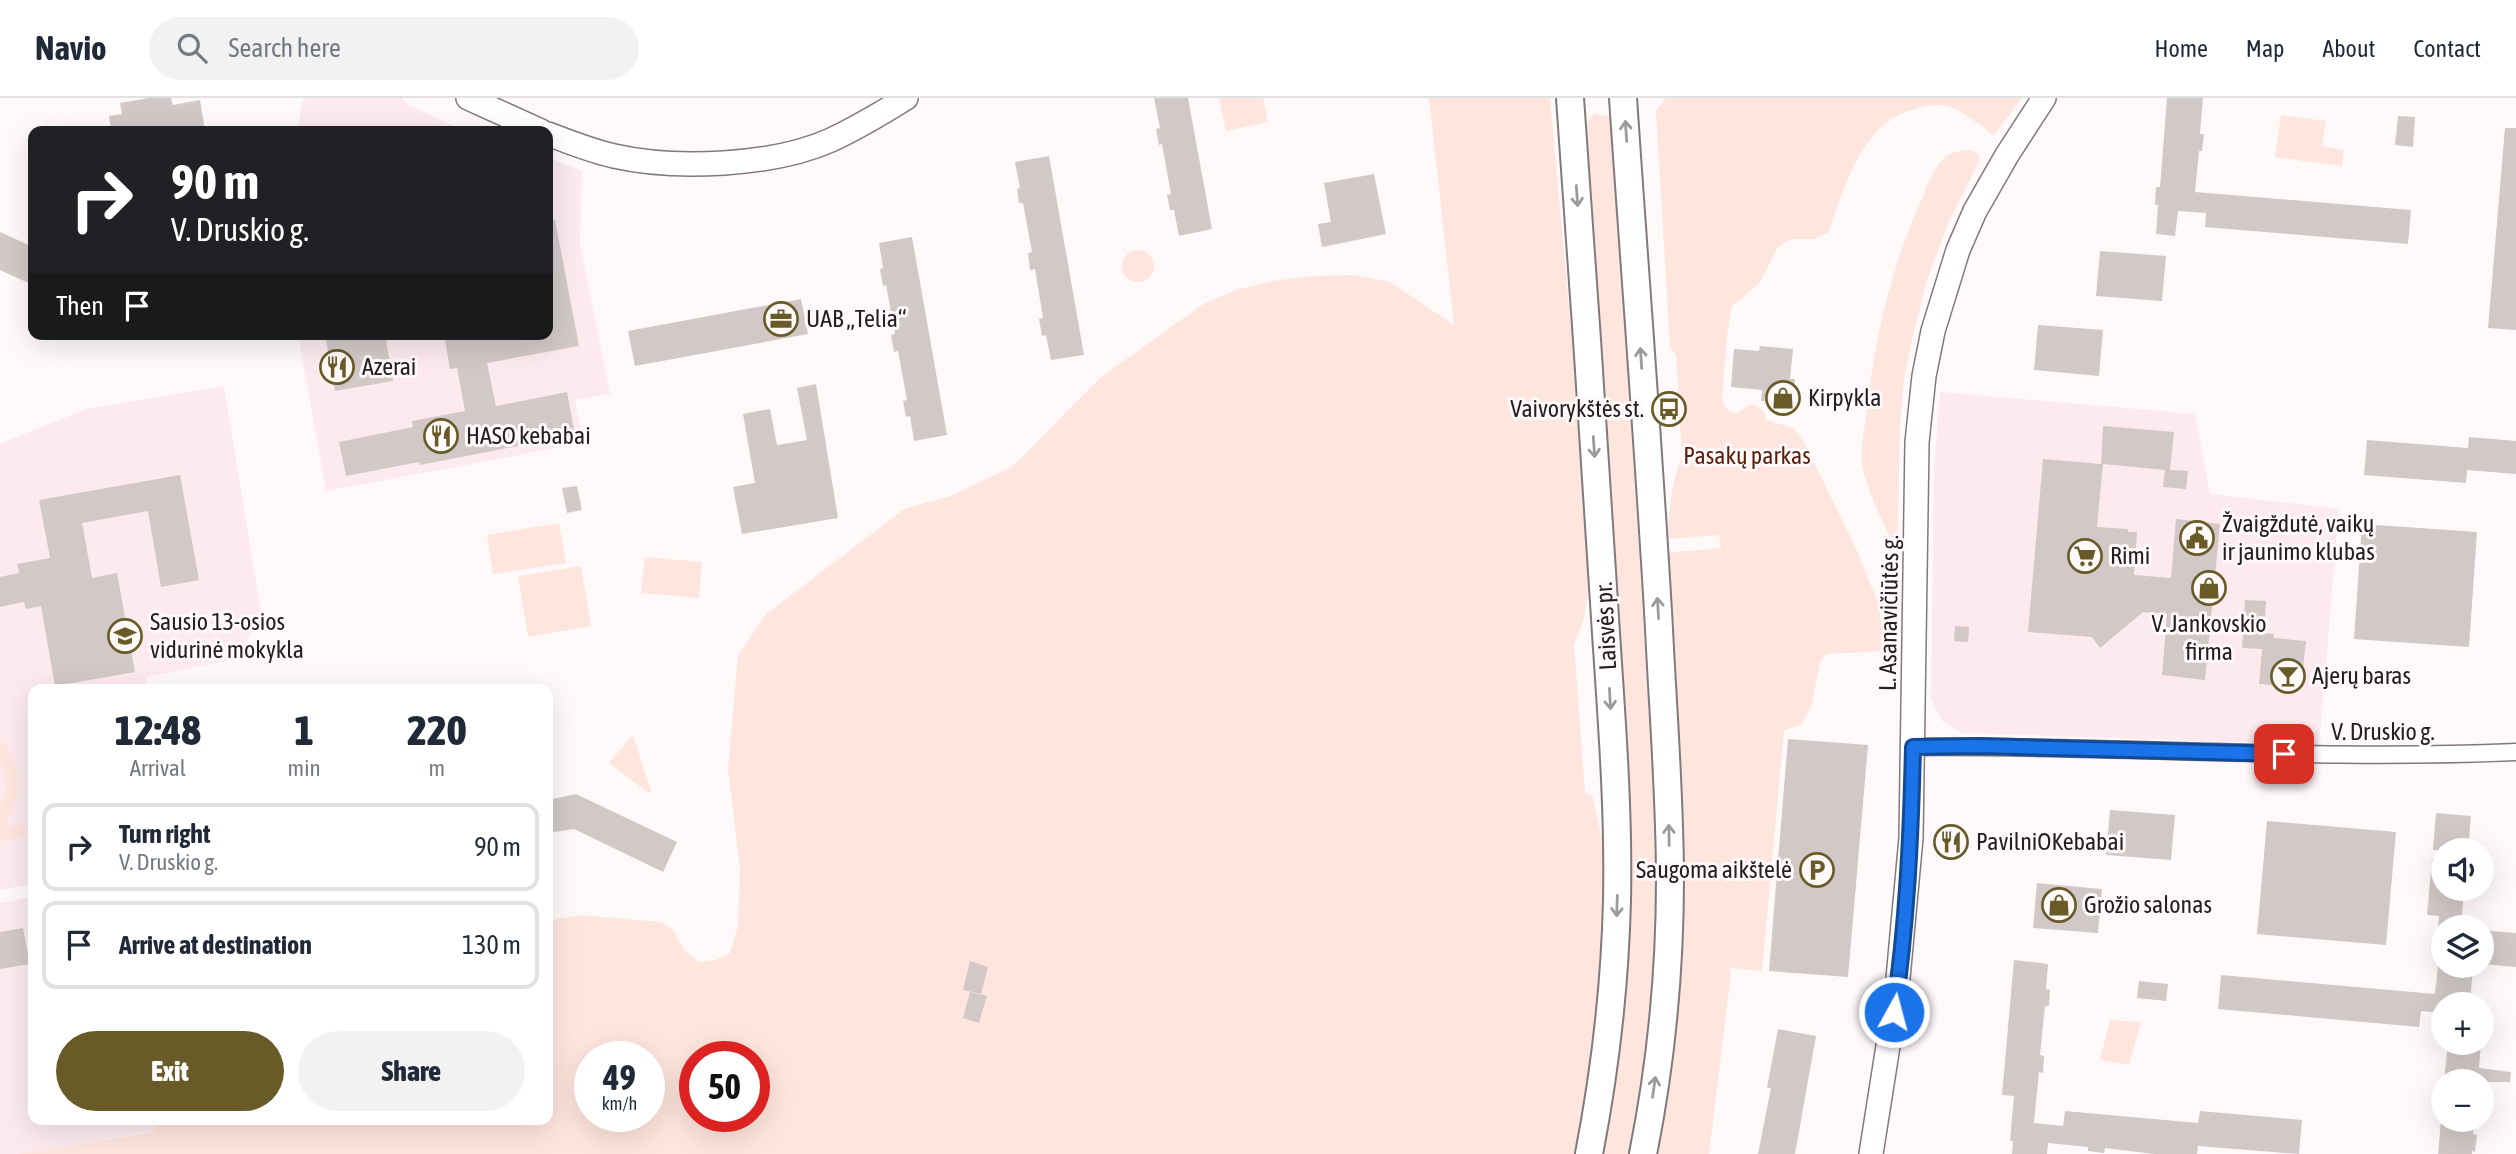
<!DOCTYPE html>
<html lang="en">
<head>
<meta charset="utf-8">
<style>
  :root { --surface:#fff; --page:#f2f2f3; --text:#1f2937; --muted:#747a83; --line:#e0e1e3; --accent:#695b28 }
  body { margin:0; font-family:"Asap Condensed",sans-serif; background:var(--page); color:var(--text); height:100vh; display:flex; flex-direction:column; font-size:26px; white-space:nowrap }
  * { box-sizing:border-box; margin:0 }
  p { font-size:23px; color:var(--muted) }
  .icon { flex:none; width:38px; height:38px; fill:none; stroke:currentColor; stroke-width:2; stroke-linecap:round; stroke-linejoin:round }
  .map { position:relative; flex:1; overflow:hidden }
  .details { position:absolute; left:28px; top:586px; width:525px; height:441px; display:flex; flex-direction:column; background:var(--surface); border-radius:14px; box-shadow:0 7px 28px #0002 }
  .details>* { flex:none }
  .guide { position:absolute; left:28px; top:28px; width:525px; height:214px; border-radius:14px; box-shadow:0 7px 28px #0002; background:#202124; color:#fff; overflow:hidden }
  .tools { position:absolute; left:2431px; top:740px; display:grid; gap:14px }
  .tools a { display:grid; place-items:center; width:63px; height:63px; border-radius:50%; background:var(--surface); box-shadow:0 7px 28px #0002; font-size:35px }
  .speed { position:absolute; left:574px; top:943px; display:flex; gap:14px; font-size:35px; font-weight:700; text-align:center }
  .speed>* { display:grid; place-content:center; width:91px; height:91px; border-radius:50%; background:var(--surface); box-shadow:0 7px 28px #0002; line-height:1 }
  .speed small { font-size:18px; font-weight:400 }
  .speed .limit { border:10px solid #d22; background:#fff; color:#111 }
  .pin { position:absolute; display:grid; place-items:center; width:60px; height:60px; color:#fff; margin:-30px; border-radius:14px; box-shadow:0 4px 10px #0006 }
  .me { position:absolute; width:77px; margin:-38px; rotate:7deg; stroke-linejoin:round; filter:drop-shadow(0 0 5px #0008) }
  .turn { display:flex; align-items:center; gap:24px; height:147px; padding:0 28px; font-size:32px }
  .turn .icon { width:91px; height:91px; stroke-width:2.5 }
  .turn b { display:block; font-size:49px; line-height:60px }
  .then { display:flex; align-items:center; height:66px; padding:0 28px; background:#0003; gap:14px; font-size:26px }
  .eta { display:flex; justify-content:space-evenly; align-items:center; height:119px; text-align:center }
  .eta b { font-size:42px; font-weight:800; line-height:49px }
  .button { display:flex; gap:14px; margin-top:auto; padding:14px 28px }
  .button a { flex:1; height:80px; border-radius:42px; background:var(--accent); color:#fff; font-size:28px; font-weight:800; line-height:80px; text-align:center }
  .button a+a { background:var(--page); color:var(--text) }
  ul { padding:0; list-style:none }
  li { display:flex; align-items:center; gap:21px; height:88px; margin:0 14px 10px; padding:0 14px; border:4px solid var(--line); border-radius:14px }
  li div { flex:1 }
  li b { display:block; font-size:26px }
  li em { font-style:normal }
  header { display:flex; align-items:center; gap:42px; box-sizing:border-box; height:98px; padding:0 35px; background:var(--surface); border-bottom:2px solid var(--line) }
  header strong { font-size:33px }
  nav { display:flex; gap:38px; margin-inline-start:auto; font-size:24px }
  .search { width:490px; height:63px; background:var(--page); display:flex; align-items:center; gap:18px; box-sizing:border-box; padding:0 24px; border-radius:38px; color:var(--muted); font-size:26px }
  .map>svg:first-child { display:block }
  .built { fill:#fceaee }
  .green { fill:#fee5dd; fill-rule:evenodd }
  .building { fill:#d2c8c8 }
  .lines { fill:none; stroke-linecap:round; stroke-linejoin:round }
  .street-casing { stroke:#82797b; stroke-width:19 }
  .secondary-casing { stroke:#82797b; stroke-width:26 }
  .primary-casing { stroke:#82797b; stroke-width:30 }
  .street { stroke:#fff; stroke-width:16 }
  .secondary { stroke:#fff; stroke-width:23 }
  .primary { stroke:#fff; stroke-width:26 }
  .oneway { stroke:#9c9b9b }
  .route-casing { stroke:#114b97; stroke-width:18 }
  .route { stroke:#1a73e8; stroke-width:12 }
  .labels { text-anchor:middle; stroke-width:6; stroke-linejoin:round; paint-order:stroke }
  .poi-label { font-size:24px; fill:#242021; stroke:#fff9fa; text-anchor:start }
  .park-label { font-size:24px; fill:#581e0a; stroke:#fff9fa }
  .street-label { font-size:24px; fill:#242021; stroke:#fff9fa }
</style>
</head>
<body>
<header>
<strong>Navio</strong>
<div class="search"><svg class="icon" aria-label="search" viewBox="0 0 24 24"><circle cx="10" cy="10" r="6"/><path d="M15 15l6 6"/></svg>Search here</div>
<nav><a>Home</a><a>Map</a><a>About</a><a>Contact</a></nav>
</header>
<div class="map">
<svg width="2516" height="1056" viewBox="0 0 2516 1056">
  <rect width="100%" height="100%" fill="#fff9fa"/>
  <!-- built -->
  <path class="built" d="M304 0H402L408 7 464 33H296Z
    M548 60 582 73 580 146 610 296 575 302 583 345 326 393 298 236H548Z
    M224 288 261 515 237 561 147 579 143 591 33 592V651L30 652 33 668V786L0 792V346L86 311Z
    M1940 294 2195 316 2210 396 2339 411 2319 647 1963 635 1942 623 1931 600 1934 371Z
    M33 799V1022H152L155 1033 16 1056H0V805Z"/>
  <!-- green -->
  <path class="green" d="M1219 0H1263L1268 24 1226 33Z
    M1429 0H1550L1581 342 1590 481 1584 520 1574 547 1585 694 1592 697 1605 756 1603 820 1597 905 1587 992 1576 1056H16L154 1034 155 1022H548V823L580 817 661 824 674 833 684 852 699 864 716 862 730 855 738 828 740 771 728 671 738 558 766 516 906 410 948 399 1012 369 1100 280 1202 207 1236 192 1273 183 1314 178 1354 177 1390 184 1454 227ZM590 959H649V1018H590ZM695 959H754V1018H695Z
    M1666 0H2022L1994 37C1981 29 1967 15 1953 10 1940 5 1928 7 1915 11 1861 24 1846 88 1828 135L1814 141H1791L1778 149 1759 186 1732 208 1727 238 1722 302 1725 310 1735 316 1752 306 1763 312 1766 322 1793 330 1804 344 1857 453 1879 507 1884 553 1826 556 1820 564 1811 610 1801 627 1784 632 1762 873 1729 870 1731 875 1709 1056H1655L1667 455 1721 450 1719 437 1667 441C1669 412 1671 386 1682 359L1676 257 1670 249 1656 13Z
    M1594 16 1610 18 1613 28 1658 766 1653 869 1646 949 1630 1056H1602L1615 986 1628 698 1608 335 1587 32 1589 21Z
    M2281 17 2326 23 2322 48 2344 52 2342 68 2275 59Z
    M1972 52 1979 58V63L1948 126 1926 184 1911 247 1904 280 1900 327 1897 449C1887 438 1866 387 1863 371 1859 355 1864 335 1866 319 1874 244 1890 172 1921 103 1927 89 1932 72 1943 61 1951 53 1962 53 1972 52Z
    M1122 168a16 16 0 1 1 32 0a16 16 0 1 1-32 0Z
    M559 425 566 465 493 476 487 437Z
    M645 459 702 464 699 500 641 495Z
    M581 468 591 528 528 539 518 478Z
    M633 637 651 693 649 695 609 665Z
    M0 641C23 666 23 702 3 729L24 726 26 738 0 743V710L7 688 0 663Z
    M2110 922 2141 924 2129 967 2100 962Z"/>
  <!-- building -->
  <path class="building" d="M148 0H171L173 7 200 2 205 33H111L109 18 122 16 120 5Z
    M1154 0H1188L1212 131 1179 138 1174 112H1170L1167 97 1171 96 1162 46 1159 47 1156 31 1160 30Z
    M2167 0H2203L2200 36H2204L2202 53H2199L2195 94 2411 112 2408 146 2205 129 2206 115 2178 113 2175 138 2156 136 2158 107H2155L2156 89H2160Z
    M2398 18 2415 19 2413 49 2395 47Z
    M2505 30H2516V232L2488 230Z
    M1049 58 1084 257 1051 262 1046 237 1042 238 1039 221 1043 220 1035 171 1030 172 1028 155 1032 154 1023 105H1019L1017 91 1020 90 1015 64Z
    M1374 76 1386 136 1322 149 1318 126 1331 124 1324 85Z
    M555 122 579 248 487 265 496 308 567 294 575 337 420 367 419 364 346 378 339 344 413 329 412 323 465 313 457 270 450 271 444 236H548V123Z
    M0 134 33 149V187L0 172Z
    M912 139 947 337 914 343 910 318 906 319 903 303 907 302 898 253 894 254 891 237 895 236 886 187 883 188 880 171 883 170 879 145Z
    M2100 153 2166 158 2162 203 2096 198Z
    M801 201 808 236 635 268 628 233Z
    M2038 227 2103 232 2099 278 2034 272Z
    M325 236H385L393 283 335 293Z
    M1760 248 1793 251 1790 281H1795L1793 304 1761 303 1762 292 1731 289 1734 251 1759 253Z
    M816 286 838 420 742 436 733 389 755 385 743 316 770 311 777 347 807 342 797 290Z
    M2103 328 2174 334 2170 372 2188 373 2186 391 2163 389 2165 372 2103 366 2097 429 2128 431V434H2137L2134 477 2171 480 2176 421 2220 426 2205 582 2162 577 2167 516 2143 514 2100 550 2092 539 2028 534 2043 361 2101 366Z
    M2469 339 2516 343V376L2467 372 2466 385 2364 377 2367 342 2468 350Z
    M180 377 199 482 161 489 148 413 82 425 92 480 117 475 135 574 55 588 41 508 26 511 24 504 0 509V479L19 475 17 466 50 460 39 402Z
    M577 388 582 412 567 415 562 390Z
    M2362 426 2477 434 2469 549 2354 541Z
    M2245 502 2266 503 2264 535 2274 536V540L2306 543 2303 571H2296L2295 589 2259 586 2262 551 2242 550Z
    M1955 528 1969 529 1968 544 1954 543Z
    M1788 641 1868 647 1848 879 1769 873Z
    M576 696 677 744 663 774 574 731 548 735V702Z
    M2110 712 2175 717 2171 762 2106 757Z
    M2436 715 2471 718 2468 752H2433Z
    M2267 723 2396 734 2386 847 2257 836Z
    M2432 761 2443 762V791H2464L2461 830H2438L2439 818 2427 817Z
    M2037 785 2102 791 2098 835 2033 830Z
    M23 830 30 866 0 871V834Z
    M2490 833 2516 835V869L2482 866V847L2488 848Z
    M2014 862 2048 866 2046 891 2050 892 2049 908H2045L2040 957 2044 958 2043 975 2039 974 2034 1025 2063 1028 2065 1013 2198 1025 2200 1013 2302 1022 2299 1056 2198 1048 2197 1056H2154L2105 1050 2104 1055 2088 1053V1049L2048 1045 2047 1056H2012L2013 1043H2010L2014 998 2002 997Z
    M970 863 988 869 981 896 963 892Z
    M2438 868H2473L2470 906H2443V915L2421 913 2419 929 2218 911 2221 877 2435 896Z
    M2139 883 2168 886 2166 903 2137 900Z
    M970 894 987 898 979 925 963 920Z
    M1778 931 1816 938 1795 1056H1758L1771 990H1767Z
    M2448 945H2481L2479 970 2511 974 2510 984H2444Z
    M2441 1022H2475L2473 1036 2477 1037 2475 1054 2472 1053V1056H2438Z"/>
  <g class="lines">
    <!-- street casing -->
    <g class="street-casing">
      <path id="street" d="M1913 649C2114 647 2315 663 2516 654"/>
    </g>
    <!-- secondary casing -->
    <g class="secondary-casing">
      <path id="secondary" d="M468 0 541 33
        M548 36C569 44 591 53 614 58 676 72 773 68 831 42 857 30 882 15 906 0
        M1871 1056 1897 891 1911 740 1917 344 1924 278 1933 233 1958 152 1975 113 2007 57 2044 0"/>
    </g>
    <!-- primary casing -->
    <g class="primary-casing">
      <path id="primary" d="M1570 0C1582 173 1595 347 1605 520 1611 614 1619 708 1617 802 1615 887 1605 973 1589 1056
        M1623 0C1635 177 1649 354 1659 531 1663 614 1670 698 1670 781 1670 872 1661 966 1643 1056"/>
    </g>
    <!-- street -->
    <use href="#street" class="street"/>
    <!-- secondary -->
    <use href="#secondary" class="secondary"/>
    <!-- primary -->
    <use href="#primary" class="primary"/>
  </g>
  <!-- one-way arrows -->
  <defs><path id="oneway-shaft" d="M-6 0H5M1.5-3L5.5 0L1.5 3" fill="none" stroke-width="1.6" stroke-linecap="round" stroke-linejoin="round" transform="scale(1.75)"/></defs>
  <g class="oneway">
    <use href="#oneway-shaft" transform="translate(1626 33) rotate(-94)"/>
    <use href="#oneway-shaft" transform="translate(1577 98) rotate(86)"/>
    <use href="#oneway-shaft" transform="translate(1641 260) rotate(-94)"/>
    <use href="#oneway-shaft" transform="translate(1594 349) rotate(86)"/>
    <use href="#oneway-shaft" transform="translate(1658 510) rotate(-93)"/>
    <use href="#oneway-shaft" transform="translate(1610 601) rotate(87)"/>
    <use href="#oneway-shaft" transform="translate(1669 737) rotate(-91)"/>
    <use href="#oneway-shaft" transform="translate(1617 808) rotate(92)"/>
    <use href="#oneway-shaft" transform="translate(1654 989) rotate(-82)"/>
  </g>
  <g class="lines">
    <!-- route casing -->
    <g class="route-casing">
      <path id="route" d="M1894 914C1907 826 1911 738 1913 649L1979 648 2284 656"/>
    </g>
    <!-- route -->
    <use href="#route" class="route"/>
  </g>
  <!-- icons -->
  <defs>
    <g id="office-ring" transform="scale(1.75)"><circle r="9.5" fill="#fff9fa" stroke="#695b28" stroke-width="1.5"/><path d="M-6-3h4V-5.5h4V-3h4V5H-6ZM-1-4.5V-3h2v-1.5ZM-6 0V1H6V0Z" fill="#695b28"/></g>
    <g id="restaurant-ring" transform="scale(1.75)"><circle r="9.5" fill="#fff9fa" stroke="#695b28" stroke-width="1.5"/><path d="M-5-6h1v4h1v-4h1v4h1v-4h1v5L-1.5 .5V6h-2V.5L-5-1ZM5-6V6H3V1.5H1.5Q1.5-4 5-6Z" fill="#695b28"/></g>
    <g id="shop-ring" transform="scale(1.75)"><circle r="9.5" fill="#fff9fa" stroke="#695b28" stroke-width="1.5"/><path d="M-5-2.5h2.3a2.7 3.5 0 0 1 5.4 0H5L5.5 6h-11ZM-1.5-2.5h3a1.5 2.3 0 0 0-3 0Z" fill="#695b28"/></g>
    <g id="bus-ring" transform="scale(1.75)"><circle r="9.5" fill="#fff9fa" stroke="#695b28" stroke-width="1.5"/><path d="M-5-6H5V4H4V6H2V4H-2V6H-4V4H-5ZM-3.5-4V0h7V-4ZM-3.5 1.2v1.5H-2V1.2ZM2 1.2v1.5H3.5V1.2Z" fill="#695b28"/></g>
    <g id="civic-ring" transform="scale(1.75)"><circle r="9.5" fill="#fff9fa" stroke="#695b28" stroke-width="1.5"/><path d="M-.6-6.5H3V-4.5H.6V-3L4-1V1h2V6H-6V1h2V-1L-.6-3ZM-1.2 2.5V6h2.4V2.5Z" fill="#695b28"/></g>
    <g id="supermarket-ring" transform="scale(1.75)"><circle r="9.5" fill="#fff9fa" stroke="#695b28" stroke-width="1.5"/><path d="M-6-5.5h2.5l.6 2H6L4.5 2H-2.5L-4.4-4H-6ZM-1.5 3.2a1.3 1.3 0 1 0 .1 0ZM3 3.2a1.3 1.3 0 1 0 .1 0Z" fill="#695b28"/></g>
    <g id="school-ring" transform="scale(1.75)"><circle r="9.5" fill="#fff9fa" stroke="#695b28" stroke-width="1.5"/><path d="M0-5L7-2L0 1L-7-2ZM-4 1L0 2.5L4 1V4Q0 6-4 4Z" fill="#695b28"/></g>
    <g id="bar-ring" transform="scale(1.75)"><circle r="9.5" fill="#fff9fa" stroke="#695b28" stroke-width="1.5"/><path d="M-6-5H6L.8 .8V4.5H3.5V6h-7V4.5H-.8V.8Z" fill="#695b28"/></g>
    <g id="parking-ring" transform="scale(1.75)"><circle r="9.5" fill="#fff9fa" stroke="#695b28" stroke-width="1.5"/><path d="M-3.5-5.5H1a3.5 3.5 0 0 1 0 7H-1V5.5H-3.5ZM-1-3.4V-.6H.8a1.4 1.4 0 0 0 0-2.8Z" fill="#695b28"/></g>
  </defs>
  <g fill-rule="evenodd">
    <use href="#office-ring" x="781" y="221"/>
    <use href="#restaurant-ring" x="337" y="269"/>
    <use href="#shop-ring" x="1783" y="300"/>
    <use href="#bus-ring" x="1669" y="311"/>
    <use href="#restaurant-ring" x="441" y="338"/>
    <use href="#civic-ring" x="2197" y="440"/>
    <use href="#supermarket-ring" x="2085" y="458"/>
    <use href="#shop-ring" x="2209" y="490"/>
    <use href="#school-ring" x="125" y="538"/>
    <use href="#bar-ring" x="2288" y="578"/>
    <use href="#restaurant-ring" x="1951" y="744"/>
    <use href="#parking-ring" x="1817" y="772"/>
    <use href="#shop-ring" x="2059" y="807"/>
  </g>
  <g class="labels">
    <!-- poi labels -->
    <g class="poi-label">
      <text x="806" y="229">UAB „Telia“</text>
      <text x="362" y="277">Azerai</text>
      <text x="1808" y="308">Kirpykla</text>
      <text x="1644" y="319" text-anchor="end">Vaivorykštės st.</text>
      <text x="466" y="346">HASO kebabai</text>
      <text x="2222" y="434">Žvaigždutė, vaikų<tspan x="2222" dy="28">ir jaunimo klubas</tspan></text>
      <text x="2110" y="466">Rimi</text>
      <text x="150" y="532">Sausio 13-osios<tspan x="150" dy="28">vidurinė mokykla</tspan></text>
      <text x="2209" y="534" text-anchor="middle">V. Jankovskio<tspan x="2209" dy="28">firma</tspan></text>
      <text x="2312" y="586">Ajerų baras</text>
      <text x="1976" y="752">PavilniOKebabai</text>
      <text x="1792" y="780" text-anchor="end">Saugoma aikštelė</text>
      <text x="2084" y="815">Grožio salonas</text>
    </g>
    <!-- park labels -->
    <g class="park-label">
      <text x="1747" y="366">Pasakų parkas</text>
    </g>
    <!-- street labels -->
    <g class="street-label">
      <text transform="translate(1889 515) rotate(-89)" y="8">L. Asanavičiūtės g.</text>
      <text transform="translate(1606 528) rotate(-93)" y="8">Laisvės pr.</text>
      <text x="2383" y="642">V. Druskio g.</text>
    </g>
  </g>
</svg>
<div class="tools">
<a><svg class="icon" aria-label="sound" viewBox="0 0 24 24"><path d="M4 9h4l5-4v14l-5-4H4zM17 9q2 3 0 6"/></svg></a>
<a><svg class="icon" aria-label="layers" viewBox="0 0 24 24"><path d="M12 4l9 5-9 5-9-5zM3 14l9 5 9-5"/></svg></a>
<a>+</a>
<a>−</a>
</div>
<div class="speed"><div>49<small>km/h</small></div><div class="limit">50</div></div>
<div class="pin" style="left:2284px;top:656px;background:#d93025"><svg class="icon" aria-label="arrive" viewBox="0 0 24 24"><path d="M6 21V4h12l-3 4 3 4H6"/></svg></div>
<svg class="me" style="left:1894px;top:914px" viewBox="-20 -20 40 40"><circle r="17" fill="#1a73e8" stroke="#fff" stroke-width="3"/><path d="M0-11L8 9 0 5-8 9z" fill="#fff"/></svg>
<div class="guide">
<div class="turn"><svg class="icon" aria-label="right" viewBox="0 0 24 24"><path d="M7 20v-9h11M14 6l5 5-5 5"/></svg><div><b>90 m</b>V. Druskio g.</div></div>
<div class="then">Then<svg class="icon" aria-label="arrive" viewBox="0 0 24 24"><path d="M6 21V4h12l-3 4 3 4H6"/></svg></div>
</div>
<section class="details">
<div class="eta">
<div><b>12:48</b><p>Arrival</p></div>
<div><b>1</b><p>min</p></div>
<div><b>220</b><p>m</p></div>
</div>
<ul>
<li><svg class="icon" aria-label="right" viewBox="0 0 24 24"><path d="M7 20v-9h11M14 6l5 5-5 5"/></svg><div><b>Turn right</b><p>V. Druskio g.</p></div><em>90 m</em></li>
<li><svg class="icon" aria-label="arrive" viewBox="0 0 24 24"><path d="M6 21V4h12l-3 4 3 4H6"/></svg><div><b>Arrive at destination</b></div><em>130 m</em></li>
</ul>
<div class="button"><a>Exit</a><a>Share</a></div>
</section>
</div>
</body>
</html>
